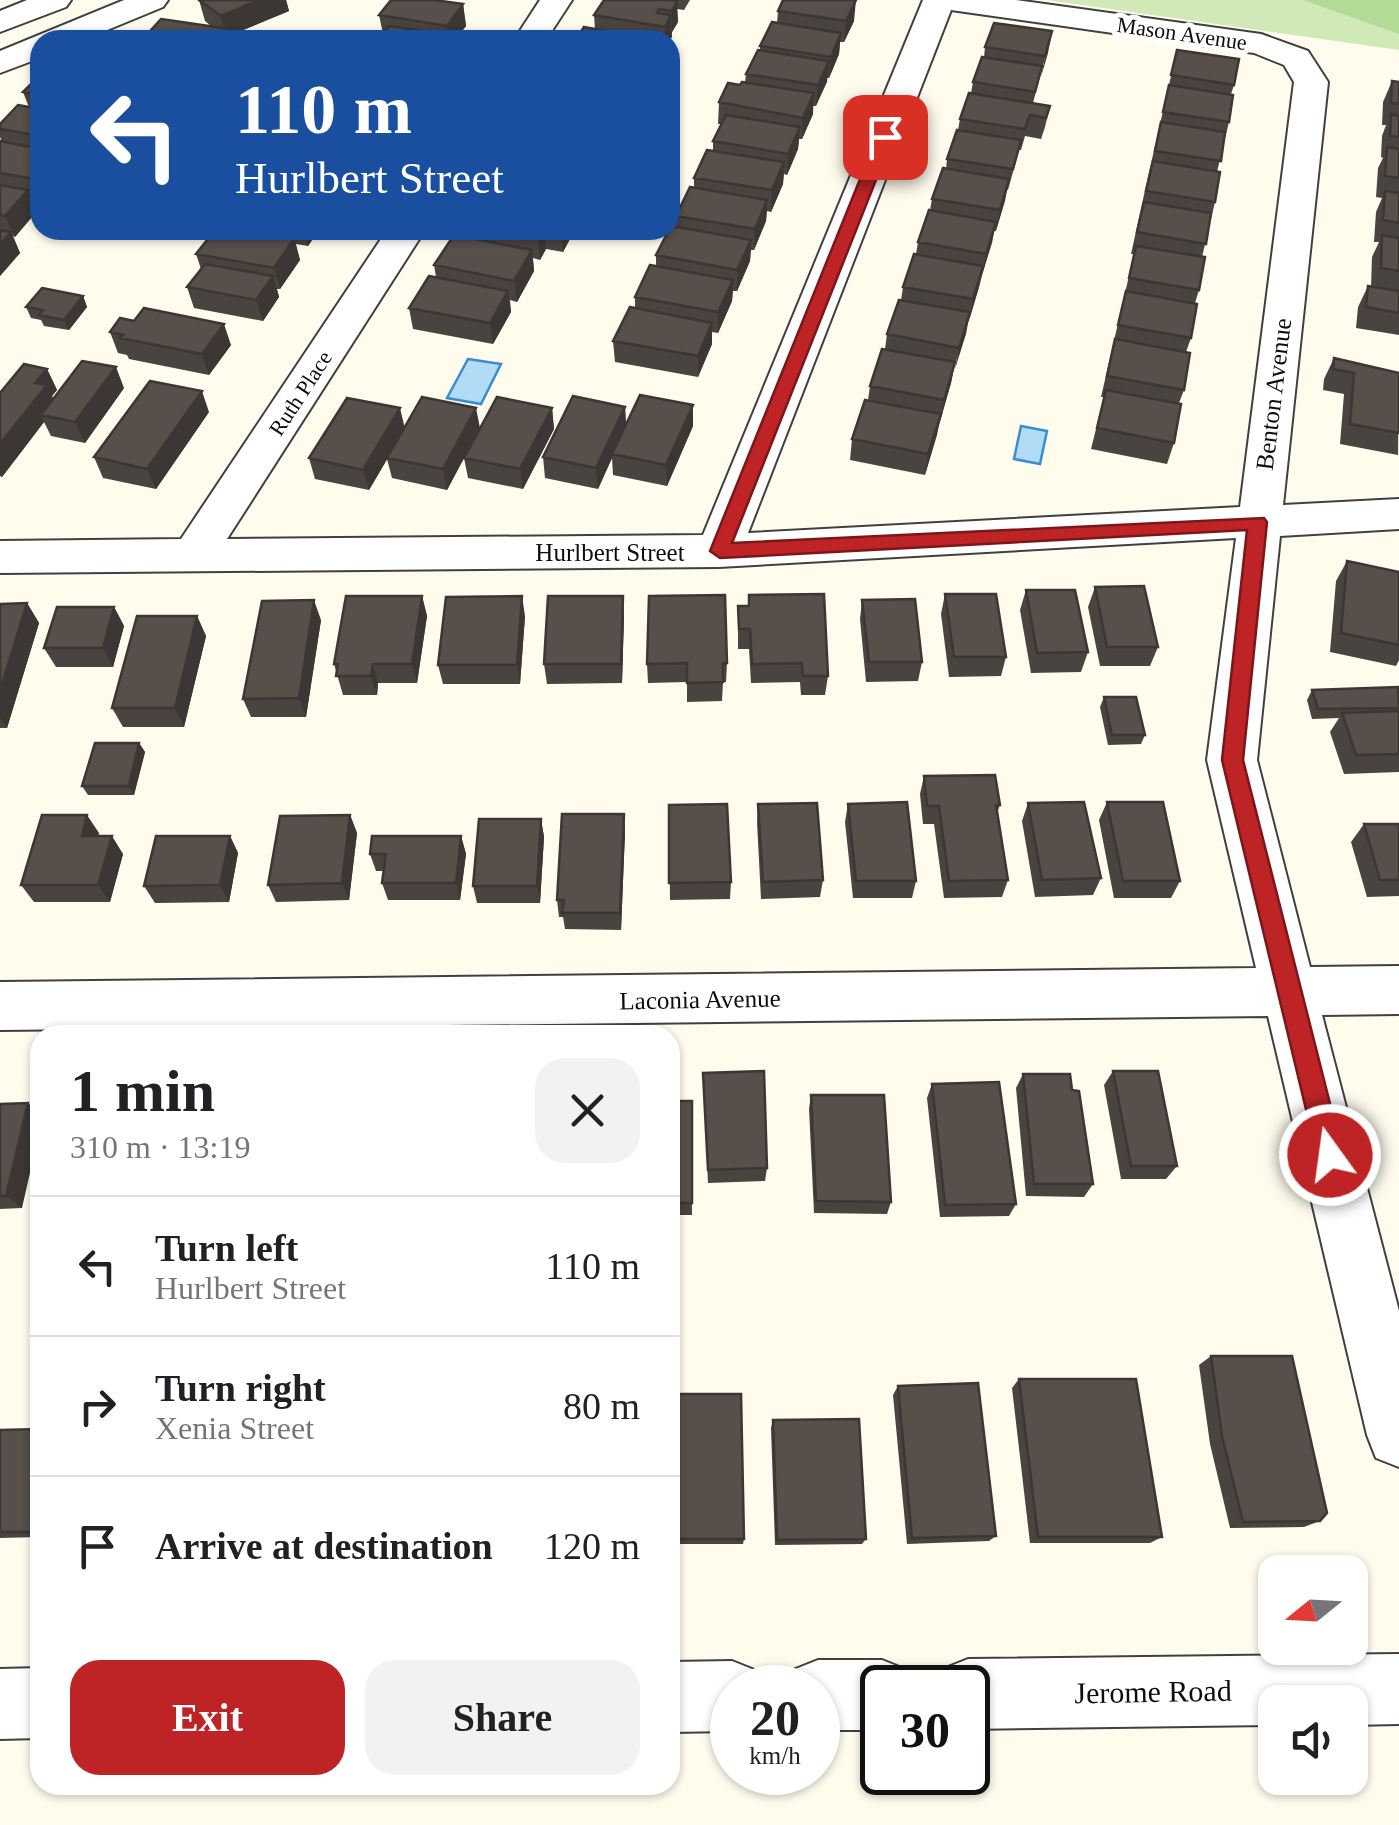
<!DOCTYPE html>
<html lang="en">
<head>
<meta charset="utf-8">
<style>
  :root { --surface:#fff; --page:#f2f2f2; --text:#202124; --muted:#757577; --line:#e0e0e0; --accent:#be2426 }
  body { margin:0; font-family:"Times New Roman",serif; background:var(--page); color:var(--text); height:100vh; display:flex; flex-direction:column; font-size:38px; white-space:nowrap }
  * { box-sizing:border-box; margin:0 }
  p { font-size:32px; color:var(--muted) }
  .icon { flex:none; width:55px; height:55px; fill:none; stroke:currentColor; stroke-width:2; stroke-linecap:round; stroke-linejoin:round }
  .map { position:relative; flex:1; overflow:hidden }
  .drawer { position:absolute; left:30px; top:1025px; width:650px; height:770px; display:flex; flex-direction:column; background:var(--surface); border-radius:30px; box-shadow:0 2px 8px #0004 }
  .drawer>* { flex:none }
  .guide { position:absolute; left:30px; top:30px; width:650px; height:210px; border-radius:30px; box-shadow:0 2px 8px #0004; background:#1a4fa0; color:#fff; overflow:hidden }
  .needle { width:65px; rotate:252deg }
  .tools { position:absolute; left:1258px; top:1555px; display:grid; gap:20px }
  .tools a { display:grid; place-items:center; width:110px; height:110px; border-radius:20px; background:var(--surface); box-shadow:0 2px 8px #0004; font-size:50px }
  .speed { position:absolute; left:710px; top:1665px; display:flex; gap:20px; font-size:50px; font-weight:700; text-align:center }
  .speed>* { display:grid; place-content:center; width:130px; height:130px; border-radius:50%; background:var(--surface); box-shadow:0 2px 8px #0004; line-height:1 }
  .speed small { font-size:25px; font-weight:400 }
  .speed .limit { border:5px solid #111; border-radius:15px; background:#fff; color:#111 }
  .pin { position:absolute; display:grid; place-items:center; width:85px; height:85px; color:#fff; margin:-42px; border-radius:20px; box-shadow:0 5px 15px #0006 }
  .me { position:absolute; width:110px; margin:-55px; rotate:346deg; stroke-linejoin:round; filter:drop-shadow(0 0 8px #0008) }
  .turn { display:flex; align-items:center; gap:35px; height:210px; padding:0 40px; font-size:45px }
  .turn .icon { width:130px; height:130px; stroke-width:2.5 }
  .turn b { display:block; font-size:70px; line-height:85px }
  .round { display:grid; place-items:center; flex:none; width:105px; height:105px; border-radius:30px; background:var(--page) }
  .headline { display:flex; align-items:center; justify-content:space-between; height:170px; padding:0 40px }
  h1 { font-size:60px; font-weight:700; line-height:75px }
  .button { display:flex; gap:20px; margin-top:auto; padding:20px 40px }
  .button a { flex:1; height:115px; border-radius:30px; background:var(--accent); color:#fff; font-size:40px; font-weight:700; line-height:115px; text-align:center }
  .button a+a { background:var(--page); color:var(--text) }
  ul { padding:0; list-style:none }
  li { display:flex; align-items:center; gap:30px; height:140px; padding:0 40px; border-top:2px solid var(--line) }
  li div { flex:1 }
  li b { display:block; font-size:38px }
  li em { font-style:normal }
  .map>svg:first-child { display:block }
  .green { fill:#d0e9b7 }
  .forest { fill:#b3da97 }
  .water { fill:#b2dbf6; stroke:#398dce; stroke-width:2.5 }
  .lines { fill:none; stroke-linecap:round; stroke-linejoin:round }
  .minor-casing { stroke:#404040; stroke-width:4 }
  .minor { fill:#fff; fill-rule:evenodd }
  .wall { fill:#4a4440 }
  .shaded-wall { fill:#3c3734 }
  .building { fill:#564f4a; stroke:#3c3734; stroke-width:2.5 }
  .route { fill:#be2426; stroke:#7c1719; stroke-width:2.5 }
  .labels { text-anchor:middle; stroke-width:10; stroke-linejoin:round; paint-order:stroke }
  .far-street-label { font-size:22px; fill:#0d0d0d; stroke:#fff }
  .street-label { font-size:25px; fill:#0d0d0d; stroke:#fff }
  .near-street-label { font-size:30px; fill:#0d0d0d; stroke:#fff }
</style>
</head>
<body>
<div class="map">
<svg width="1399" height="1825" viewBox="0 0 1399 1825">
  <rect width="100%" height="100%" fill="#fffcee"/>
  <!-- green -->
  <path class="green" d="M1047 0H1399V50Z"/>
  <!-- forest -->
  <path class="forest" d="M1303 0H1399V34Z"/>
  <!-- water -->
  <path class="water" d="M468 359 501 364 481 404 447 398Z
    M1021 426 1047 431 1040 464 1014 459Z"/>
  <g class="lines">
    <!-- minor casing -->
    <g class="minor-casing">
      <path id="minor" d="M27 0H71L66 7 0 32V11Z
        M124 0H168L163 7 83 40H40V58L0 73V51Z
        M540 0H572L546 40H514Z
        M923 0H1016L1261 34 1308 51 1328 82 1283 505 1399 499V529L1280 536 1257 760 1310 967 1399 966V1014L1322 1015 1399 1311V1467L1376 1458 1367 1435 1268 1016 0 1030V982L1256 968 1207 760 1236 538 719 567 0 573V541L181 539 387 230H425L227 539 703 535ZM951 10 1254 53 1284 65 1294 82 1240 507 748 533Z
        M1399 1654V1724L1350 1725V1702H1275V1725L968 1729V1688H936L943 1669 968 1659Z
        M818 1660H882L907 1670 914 1688H882V1730H818V1688H786L793 1670Z
        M732 1661 757 1671 764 1688H732V1731L670 1732V1662Z
        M40 1668V1738L0 1739V1669Z"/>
    </g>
    <!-- minor -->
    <use href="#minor" class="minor"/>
  </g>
  <!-- wall -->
  <path class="wall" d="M199 0H286L289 11 231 35 232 40H142L212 27 205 21Z
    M604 0H690L684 10 677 9 678 22 672 32 670 40H576L595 29 594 15Z
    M463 4 466 26 455 40H378L383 34 379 15Z
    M778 11 854 21 844 42H840L839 54 829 78H827L816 106H813V114L802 139H799L798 149 787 175 784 174 783 184 771 212 767 211 766 221 754 250H751L750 261 737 291H733L732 301 718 333 712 332V344L698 377 615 362 613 341 635 308V297L656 266V255L676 227V216L694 188V178L713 151V141L721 124H718L719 102 745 82 746 74 760 50V46L777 23Z
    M1052 31 1033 103 1050 106 1045 127 1041 139 1025 136 1021 150H1019L1008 190H1007L996 231H994L979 287 954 368 951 383 925 475 850 460 852 439 868 400 870 386 885 349 887 334 901 300 903 287 916 254 918 242 930 210 932 199 946 169 947 159 958 130 960 119 971 93 973 82 984 57 985 47Z
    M1177 50 1234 85 1231 94 1229 122 1217 172 1215 202 1202 257 1199 290 1195 303 1191 338 1186 352 1184 390 1179 403 1174 443 1167 464 1091 449 1104 397H1101L1134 254H1131L1149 172Z
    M40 75V200L32 198 37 211 15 237 13 236 20 253 0 276V141L2 142 0 137V124L29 107 23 92Z
    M1392 81 1399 82V335L1356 328 1358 307 1368 286 1371 287 1372 257 1379 242H1374L1376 212 1382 198 1376 197 1378 168 1383 158 1381 157 1382 136 1386 125H1382L1383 102Z
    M215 230H319L308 246 296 244 300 260 280 289H277L279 297 263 321 194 308 187 287 201 269 196 254Z
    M461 230H571V237L563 252 546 249 540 260 533 258 534 271 517 302 510 300 511 312 493 344 413 329 409 308 436 277 434 265 462 237Z
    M83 296 87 307 69 330 44 326 41 320 31 318 26 307Z
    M110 332 231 345 209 375 129 359 127 355 118 353Z
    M1334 358 1399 373 1398 455 1340 444 1344 394 1323 390 1324 379Z
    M47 369 57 390 52 396 53 399 124 388 85 443 51 436 44 422 2 477 0 476V393Z
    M625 407 626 424 693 426 667 486 613 475 612 458 598 489 545 478 543 457Z
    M552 408 554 429 523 489 468 478 464 458 447 490 392 478 387 459 369 490 315 479 309 458 405 428H480Z
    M209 412 156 489 103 478 94 457Z
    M1347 561 1399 572V660L1396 666 1330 652 1336 581Z
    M1095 587 1158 647 1150 666H1100L1088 607Z
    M1026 590 1088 652 1081 672 1031 673 1020 610Z
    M945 594 1006 657 1001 676 949 677 941 614Z
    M422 596 427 616 417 683H378L377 695H343L334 664Z
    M862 600 922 662 918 681 866 682 860 619Z
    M27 603 39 623 7 728H0V604Z
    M738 606 828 676 825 695H801L800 682 751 683 749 649H738Z
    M114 607 124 626 113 667H56L44 648Z
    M197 616 206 636 184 727H123L112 708Z
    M525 616 520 684H443L438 665Z
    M624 616 622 683 547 684 544 664Z
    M321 620 306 717H251L243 699Z
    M727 663 726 682H723L722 701 687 702V682L648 683 647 664Z
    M1399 688V772L1344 774 1330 732 1339 718 1312 719 1307 700 1312 690Z
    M1104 697 1145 735 1141 744 1108 745 1100 707Z
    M139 743 145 752 134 795H88L82 786Z
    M924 776 1000 805 997 813 1008 880 1002 897 944 898 934 824H923L920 794Z
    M1107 802 1180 881 1171 898H1114L1099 820Z
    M1028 803 1101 878 1093 895 1035 897 1022 821Z
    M758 804 823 880 820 897 761 899 757 822Z
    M848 804 916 881 912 898H853L845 822Z
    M669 805 731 882 730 899 670 900Z
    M624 814 625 832 621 930 565 929 563 917H559L557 900Z
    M350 815 357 833 349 900 276 902 268 885Z
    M541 819 544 837 540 903H477L473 886Z
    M1364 824H1399V896L1367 897 1351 842Z
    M99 833 98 836 123 854 110 902H34L21 885Z
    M230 836 238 853 229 902 155 903 144 886Z
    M461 836 466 854 460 900H388L382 883 383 871H376L370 854Z
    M1113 1071 1177 1166 1166 1179H1121L1104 1085Z
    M703 1073 767 1168 765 1181 708 1183Z
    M1023 1074 1072 1090 1093 1184 1084 1197 1026 1196 1016 1088Z
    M932 1084 1016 1204 1009 1216 940 1217 927 1098Z
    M811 1095 891 1202 887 1214 814 1213 809 1109Z
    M670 1101H692V1215H670Z
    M0 1104 22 1208 0 1209Z
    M1211 1356 1320 1521 1304 1527 1230 1528 1210 1444 1199 1365Z
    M1019 1379 1162 1537 1150 1543H1030L1012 1388Z
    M898 1386 996 1536 989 1541 907 1544 893 1395Z
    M670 1394 744 1539 743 1544H670Z
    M773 1420 866 1539 862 1544 775 1545 771 1428Z
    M40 1429V1537L0 1538V1430Z"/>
  <!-- shaded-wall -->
  <path class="shaded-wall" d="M259 0H286L289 11 231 35 232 40H220L226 34 221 16Z
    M856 0 854 21 844 42 846 21Z
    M677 1 678 22 672 32V11Z
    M463 4 466 26 455 40H449L447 26Z
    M671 15 672 37 670 40H665V27Z
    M1052 31 1048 53 1041 77 1045 56Z
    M841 33 839 54 829 78 831 57Z
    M829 61 827 82 816 106 818 85Z
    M814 93 813 114 802 139 803 118Z
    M800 127 798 149 787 175 788 154Z
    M784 162 783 184 771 212 772 190Z
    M1009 179 1005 201 996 231 1000 210Z
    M28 190 37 211 15 237 5 216Z
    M767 200 766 221 754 250 755 229Z
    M996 222 992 243 982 275 986 254Z
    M303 230H319L308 246Z
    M543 230H544L546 249 540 260 538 238Z
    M561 230H571V237L563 252Z
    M11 232 20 253 0 276V244Z
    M294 239 300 260 280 289 274 268Z
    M751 240 750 261 737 291V270Z
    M532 250 534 271 517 302 514 281Z
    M983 266 979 287 969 321 973 299Z
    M273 276 279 297 263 321 256 300Z
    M733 280 732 301 718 333V312Z
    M508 291 511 312 493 344 490 323Z
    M83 296 87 307 69 330 64 320Z
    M970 312 966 334 955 369 959 348Z
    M712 323V344L698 377V356Z
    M224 324 231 345 209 375 202 354Z
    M955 362 951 383 940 420 944 400Z
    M116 367 124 388 85 443 75 422Z
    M47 369 57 390 52 396 57 406 41 415 44 422 2 477 0 474V444L35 383Z
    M202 391 209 412 156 489 147 469Z
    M693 405V426L667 486 666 465Z
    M625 407 626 427 612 454V458L598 489 596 468Z
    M400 408 405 429 369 490 363 470Z
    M476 408 480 428 447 490 443 469Z
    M552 408 554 429 523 489 520 469Z
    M941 414 937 435 925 475 928 454Z
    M422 596 427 616 417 683 412 664Z
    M522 596 525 616 520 684 517 665Z
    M623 596 624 616 622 683 621 664Z
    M314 600 321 620 306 717 299 698Z
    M27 603 39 623 7 728 0 717V691Z
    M114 607 124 626 113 667 103 648Z
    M197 616 206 636 184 727 175 708Z
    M373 664 378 683 377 695 371 676Z
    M139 743 145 752 134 795 129 786Z
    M624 814 625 832 621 930 620 913Z
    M87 815 99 833 94 853 82 836Z
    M350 815 357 833 349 900 342 883Z
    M541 819 544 837 540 903 537 886Z
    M112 836 123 854 110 902 98 885Z
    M230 836 238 853 229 902 220 885Z
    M461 836 466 854 460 900 456 883Z
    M28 1103 40 1114V1129L22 1208 6 1196Z"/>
  <!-- building -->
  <path class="building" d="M199 0H259L221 16Z
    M391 0H434L463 4 447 26 379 15Z
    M604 0H671L677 1 672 11 659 9 657 13 671 15 665 27 594 15Z
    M783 0H856L846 21 778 11Z
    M161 19 229 29 220 40H142Z
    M772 22 841 33 831 57 760 46Z
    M994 23 1052 31 1045 56 985 47Z
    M389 26 449 35 445 40H378Z
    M584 27 655 40H576Z
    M758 50 829 61 818 85 746 74Z
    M1177 50 1239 59 1234 85 1171 75Z
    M982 57 1042 66 1035 92 973 82Z
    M40 75V95L23 92Z
    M1392 81 1399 82V104L1391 103Z
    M742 82 814 93 803 118 719 102 728 83 740 85Z
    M1169 85 1233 95 1229 122 1163 112Z
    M969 93 1050 106 1046 118 1030 115 1025 129 960 119Z
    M18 105 40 109V136L0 129V124Z
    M1391 114 1399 116V137L1390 136Z
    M726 115 800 127 788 154 713 141Z
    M1161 122 1225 132 1221 161 1155 151Z
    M957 130 1021 140 1013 169 947 159Z
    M0 141 40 149V180L0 173Z
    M1387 147 1399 149V178L1385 176Z
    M707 150 784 162 772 190 694 178Z
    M1153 161 1220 172 1215 202 1146 191Z
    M943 168 1009 179 1000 210 932 199Z
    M0 185 28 190 5 216 0 215Z
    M690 187 767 200 755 229 676 216Z
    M1385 191 1399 193V223L1383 220Z
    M1144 202 1211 213 1206 244 1137 232Z
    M929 210 996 222 986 254 918 242Z
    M671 226 751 240 737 270 656 255Z
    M0 230 11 232 0 244Z
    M215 230H248L294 239 274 268 196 254Z
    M491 230H543L538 238Z
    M454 235 532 250 514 281 434 265Z
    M1382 235 1399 238V271L1381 268Z
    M1136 246 1205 257 1199 290 1129 278Z
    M914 254 983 266 973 299 903 287Z
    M205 264 273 276 256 300 187 287Z
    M650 265 733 280 718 312 635 297Z
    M429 276 508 291 490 323 409 308Z
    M1368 286 1399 291V313L1366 307Z
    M42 288 83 296 64 320 39 315 43 310 26 307Z
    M1126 291 1197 304 1191 338 1118 325Z
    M899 300 970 312 959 348 887 334Z
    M630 307 712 323 698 356 613 341Z
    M144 308 224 324 202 354 120 338 123 335 110 332 120 318 134 321Z
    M1115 339 1190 353 1184 390 1107 376Z
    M882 349 955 362 944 400 870 386Z
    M1334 358 1399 373V433L1350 424 1354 373 1333 369Z
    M82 361 116 367 75 422 41 415Z
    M24 364 47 369 35 383 47 385 0 444V393Z
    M150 381 202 391 147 469 94 457Z
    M1106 390 1181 404 1174 443 1097 428Z
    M640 395 693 405 666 465 612 454Z
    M573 396 625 407 596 468 543 457Z
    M422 397 476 408 443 469 387 458Z
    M497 397 552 408 520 469 464 458Z
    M347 398 400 408 363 470 309 458Z
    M865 400 941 414 928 454 852 439Z
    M1347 561 1399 572V645L1341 633Z
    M1144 586 1158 647H1107L1095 587Z
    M1026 590H1075L1088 652 1037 653Z
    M824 594 828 676H803L802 663 752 664 750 629H739L738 606H749V595Z
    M945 594H996L1006 657H954Z
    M725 595 727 663H723V682L687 683V663L647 664 649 596Z
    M346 596H422L412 664H373L371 676H336L338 664H334Z
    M522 596 517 665H438L446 597Z
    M548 596H623L621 664H544Z
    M915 599 922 662H869L862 600Z
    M314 600 299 698 243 699 262 601Z
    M27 603 0 691V604Z
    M57 607H114L103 648H44Z
    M137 616H197L175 708H112Z
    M1398 687 1399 708 1318 709 1312 690Z
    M1104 697H1136L1145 735H1112Z
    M1399 711V754L1356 755 1342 713Z
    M95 743H139L129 786H82Z
    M995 775 1000 805H996L1008 880 949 881 939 806H927L924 776Z
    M907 802 916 881H856L848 804Z
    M1084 802 1101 878 1042 880 1028 803Z
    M1107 802H1163L1180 881H1123Z
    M817 803 823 880 763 882 758 804Z
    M727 804 731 882 669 883V805Z
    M562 814H624L620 913H562L564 900H557Z
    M42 815H87L82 836H112L98 885H21Z
    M350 815 342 883 268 885 280 816Z
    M479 819H541L537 886H473Z
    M1364 824H1399V880H1380Z
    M156 836H230L220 885 144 886Z
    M372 836H461L456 883H382L386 854H370Z
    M764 1071 767 1168 708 1170 703 1073Z
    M1113 1071H1158L1177 1166H1131Z
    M1023 1074H1070L1072 1090 1079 1091 1093 1184H1034Z
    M999 1082 1016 1204 945 1205 932 1084Z
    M811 1095H884L891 1202 816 1201Z
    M670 1101H692V1203H670Z
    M28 1103 6 1196H0V1104Z
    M1211 1356H1292L1327 1513 1320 1521 1243 1522 1222 1436Z
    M1019 1379H1136L1162 1537H1038Z
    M978 1383 996 1536 912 1538 898 1386Z
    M670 1394H741L744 1539H670Z
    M859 1419 866 1539 777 1540 773 1420Z
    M40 1429V1532H0V1430Z"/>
  <!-- route -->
  <path class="route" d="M885 132 893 137 732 543 1264 518 1267 522 1243 760 1343 1155 1339 1163 1330 1167 1321 1163 1317 1155 1222 760 1247 530 720 558 710 551 877 137Z"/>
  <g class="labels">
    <!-- far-street labels -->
    <g class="far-street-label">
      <text transform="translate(1182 33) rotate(8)" y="8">Mason Avenue</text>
      <text transform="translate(300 393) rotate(-57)" y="8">Ruth Place</text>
    </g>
    <!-- street labels -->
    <g class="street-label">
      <text transform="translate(1273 394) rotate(-83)" y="9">Benton Avenue</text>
      <text x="610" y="561">Hurlbert Street</text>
      <text transform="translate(700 999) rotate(-1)" y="9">Laconia Avenue</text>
    </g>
    <!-- near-street labels -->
    <g class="near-street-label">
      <text transform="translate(1153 1692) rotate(-1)" y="10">Jerome Road</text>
    </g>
  </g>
</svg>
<div class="tools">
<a><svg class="needle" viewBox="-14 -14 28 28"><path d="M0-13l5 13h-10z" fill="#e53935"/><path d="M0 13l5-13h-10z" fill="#757577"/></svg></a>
<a><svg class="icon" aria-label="sound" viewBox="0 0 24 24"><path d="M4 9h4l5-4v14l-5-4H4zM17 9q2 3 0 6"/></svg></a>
</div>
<div class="speed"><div>20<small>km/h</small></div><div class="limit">30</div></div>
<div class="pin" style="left:885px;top:137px;background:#d93025"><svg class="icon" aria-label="arrive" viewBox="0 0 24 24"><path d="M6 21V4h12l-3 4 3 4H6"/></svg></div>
<svg class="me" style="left:1330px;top:1155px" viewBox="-20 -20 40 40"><circle r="17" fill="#be2426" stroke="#fff" stroke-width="3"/><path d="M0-11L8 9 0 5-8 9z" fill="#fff"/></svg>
<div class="guide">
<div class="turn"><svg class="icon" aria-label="left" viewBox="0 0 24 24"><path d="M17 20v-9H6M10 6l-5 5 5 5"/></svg><div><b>110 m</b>Hurlbert Street</div></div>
</div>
<section class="drawer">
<div class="headline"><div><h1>1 min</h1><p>310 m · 13:19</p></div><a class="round"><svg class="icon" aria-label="close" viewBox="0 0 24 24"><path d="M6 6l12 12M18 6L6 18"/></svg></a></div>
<ul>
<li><svg class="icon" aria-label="left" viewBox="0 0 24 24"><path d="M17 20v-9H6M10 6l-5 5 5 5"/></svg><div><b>Turn left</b><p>Hurlbert Street</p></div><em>110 m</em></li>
<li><svg class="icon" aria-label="right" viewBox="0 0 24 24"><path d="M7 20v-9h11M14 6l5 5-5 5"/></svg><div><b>Turn right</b><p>Xenia Street</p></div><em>80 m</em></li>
<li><svg class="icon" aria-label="arrive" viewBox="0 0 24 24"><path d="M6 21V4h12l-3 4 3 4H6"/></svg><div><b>Arrive at destination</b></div><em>120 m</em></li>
</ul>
<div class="button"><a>Exit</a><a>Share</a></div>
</section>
</div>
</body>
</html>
